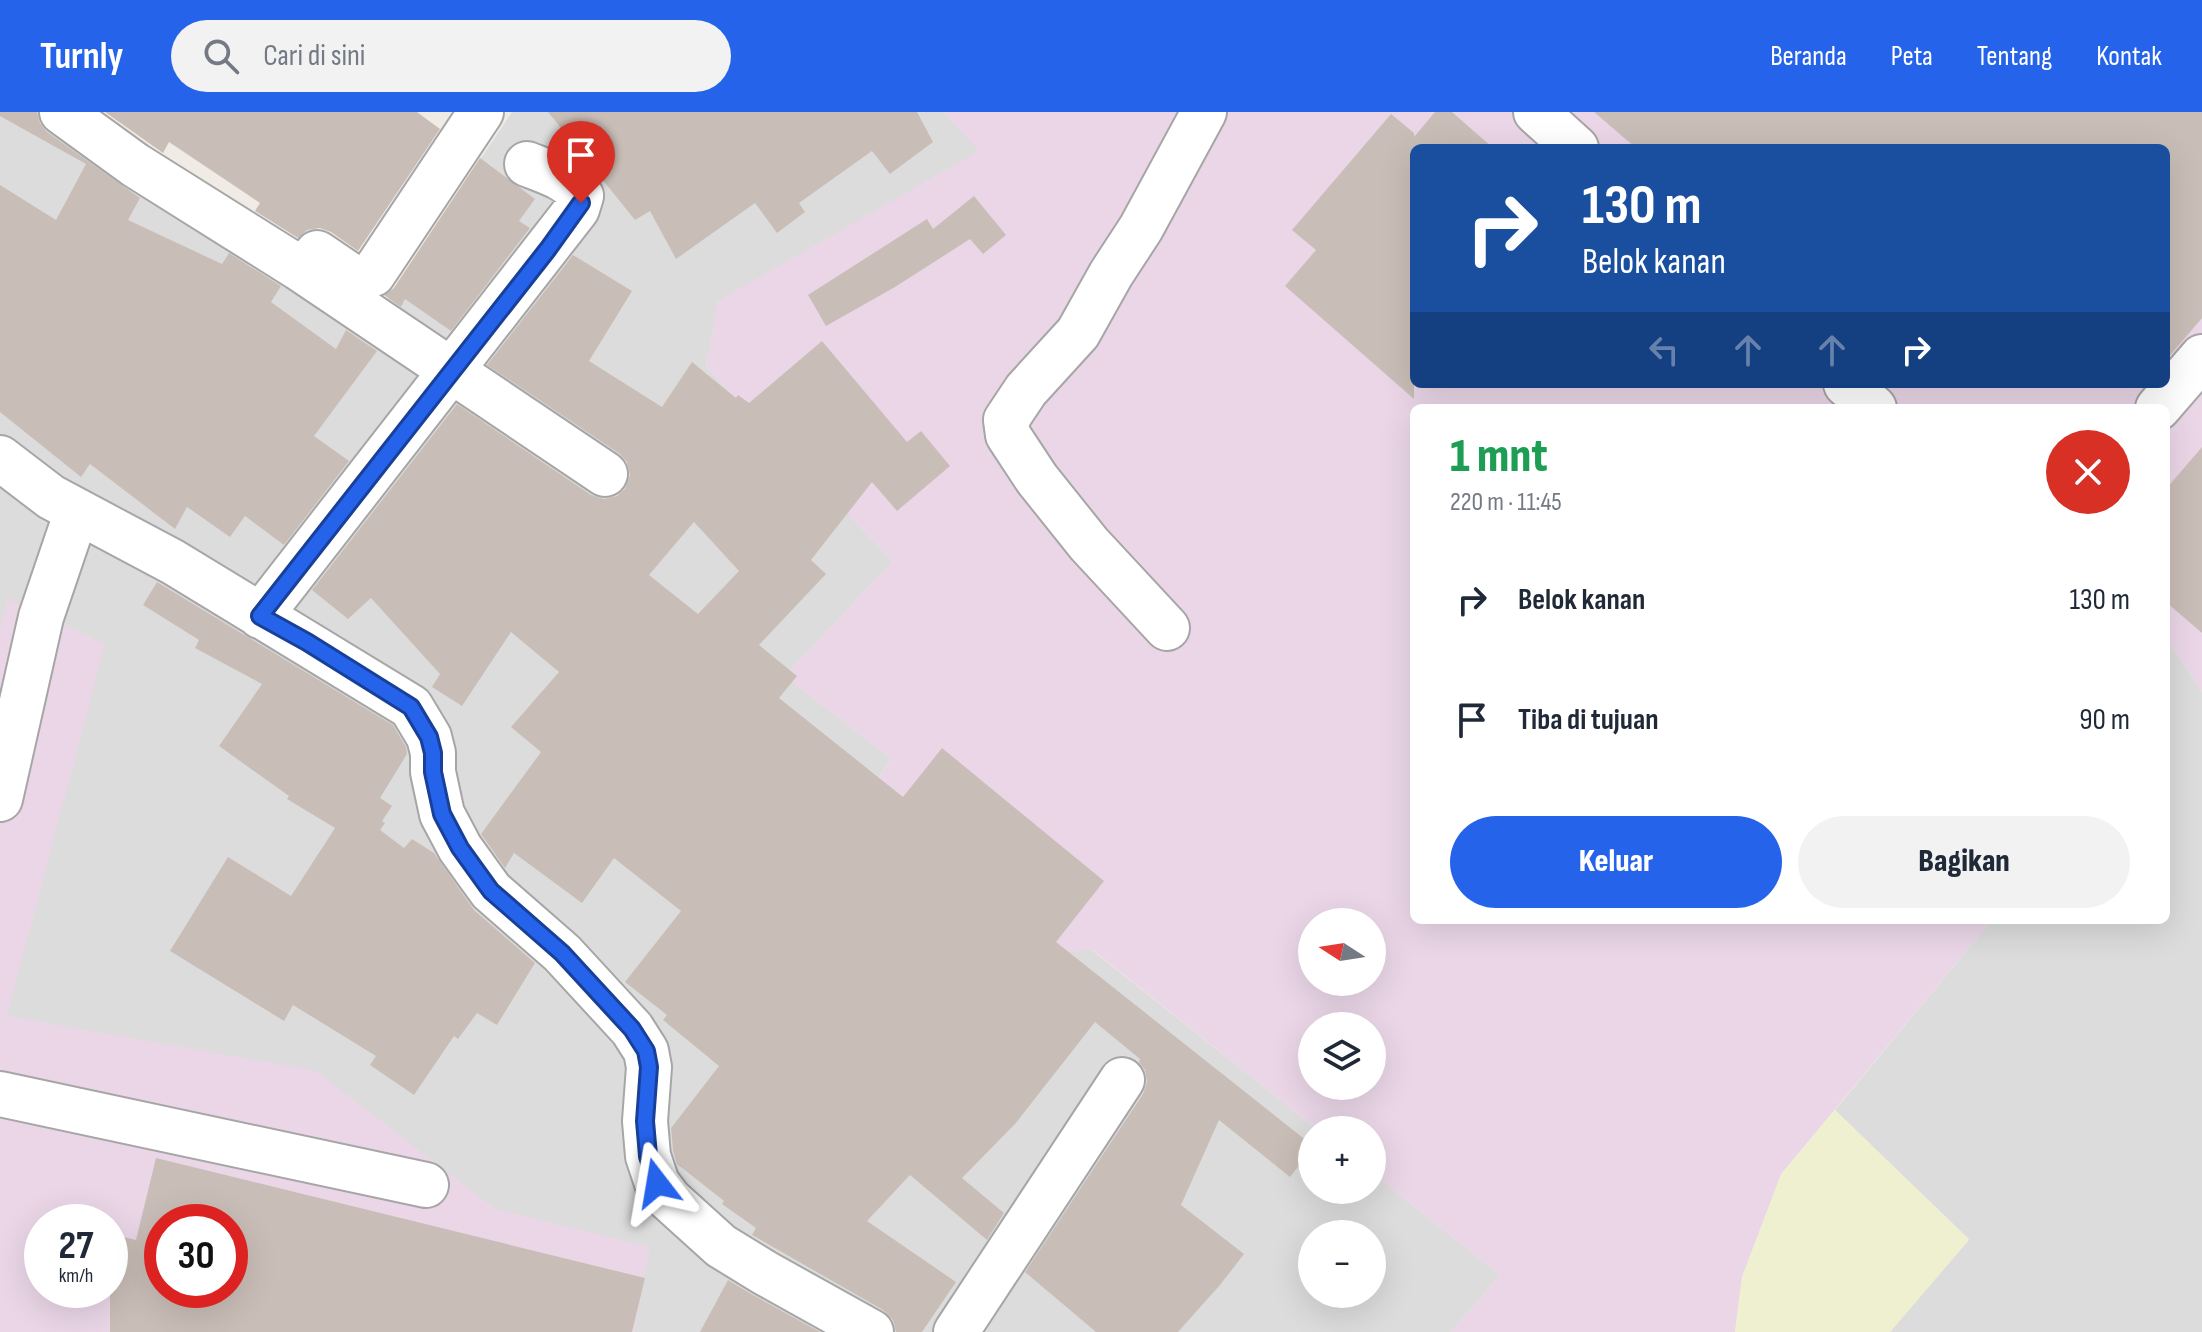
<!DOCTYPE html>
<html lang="id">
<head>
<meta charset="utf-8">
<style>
  :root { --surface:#fff; --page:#f2f2f3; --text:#1f2937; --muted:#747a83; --accent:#2563eb }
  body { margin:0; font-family:"Sofia Sans Condensed",sans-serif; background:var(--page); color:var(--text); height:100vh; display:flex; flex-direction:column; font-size:30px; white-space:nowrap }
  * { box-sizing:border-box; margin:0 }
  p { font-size:26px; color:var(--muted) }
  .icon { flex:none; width:44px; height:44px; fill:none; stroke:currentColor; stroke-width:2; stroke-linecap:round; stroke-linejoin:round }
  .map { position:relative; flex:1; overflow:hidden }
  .drawer { position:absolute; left:1410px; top:292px; width:760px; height:520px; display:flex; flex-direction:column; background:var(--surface); border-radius:12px; box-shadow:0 8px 32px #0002 }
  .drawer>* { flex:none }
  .hud { position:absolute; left:1410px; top:32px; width:760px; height:244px; border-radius:12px; box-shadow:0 8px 32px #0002; background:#1a4fa0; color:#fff; overflow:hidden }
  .needle { width:52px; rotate:282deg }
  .tools { position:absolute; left:1298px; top:796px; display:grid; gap:16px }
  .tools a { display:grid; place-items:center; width:88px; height:88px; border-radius:50%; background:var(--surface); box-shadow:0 8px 32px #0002; font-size:40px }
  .speed { position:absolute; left:24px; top:1092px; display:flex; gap:16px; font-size:40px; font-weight:700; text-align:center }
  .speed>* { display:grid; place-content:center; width:104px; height:104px; border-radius:50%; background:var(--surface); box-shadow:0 8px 32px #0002; line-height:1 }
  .speed small { font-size:20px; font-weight:400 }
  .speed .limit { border:12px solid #d22; background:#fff; color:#111 }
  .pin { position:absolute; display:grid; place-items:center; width:68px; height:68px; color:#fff; margin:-82px -34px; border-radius:50% 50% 50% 0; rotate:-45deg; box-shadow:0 0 8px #0007 }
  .pin .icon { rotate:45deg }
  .me { position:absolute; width:88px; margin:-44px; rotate:346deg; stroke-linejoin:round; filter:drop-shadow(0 0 6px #0008) }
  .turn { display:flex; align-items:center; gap:28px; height:168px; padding:0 40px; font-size:36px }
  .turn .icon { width:104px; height:104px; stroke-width:2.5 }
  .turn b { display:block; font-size:56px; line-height:68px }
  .lanes { display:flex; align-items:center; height:76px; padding:0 40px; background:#0003; justify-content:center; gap:40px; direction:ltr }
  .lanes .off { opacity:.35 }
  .round { display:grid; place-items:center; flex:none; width:84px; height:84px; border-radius:42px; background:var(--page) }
  .overview { display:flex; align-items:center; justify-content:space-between; height:136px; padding:0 40px }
  h1 { font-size:48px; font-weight:800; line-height:60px; color:#1e9e55 }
  .action { display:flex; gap:16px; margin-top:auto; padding:16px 40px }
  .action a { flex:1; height:92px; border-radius:48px; background:var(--accent); color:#fff; font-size:32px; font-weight:800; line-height:92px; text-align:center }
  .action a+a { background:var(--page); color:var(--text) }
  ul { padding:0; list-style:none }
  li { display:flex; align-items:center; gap:24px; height:120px; padding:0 40px }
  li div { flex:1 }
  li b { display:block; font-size:30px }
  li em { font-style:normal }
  header { display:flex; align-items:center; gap:48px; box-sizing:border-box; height:112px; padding:0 40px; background:var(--accent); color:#fff }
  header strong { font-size:38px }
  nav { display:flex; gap:44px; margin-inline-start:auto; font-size:28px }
  .search { width:560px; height:72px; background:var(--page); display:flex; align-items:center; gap:20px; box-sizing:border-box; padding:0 28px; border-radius:44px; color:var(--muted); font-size:30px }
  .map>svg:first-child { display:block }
  .residential { fill:#dddcdc; fill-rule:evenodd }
  .industrial { fill:#ead6e7; fill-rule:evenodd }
  .farmland { fill:#eff0cf }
  .building { fill:#c9beb7; fill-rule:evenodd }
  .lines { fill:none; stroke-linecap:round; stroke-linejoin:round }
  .minor-casing { stroke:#a6a6a6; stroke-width:48 }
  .minor { stroke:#fff; stroke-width:44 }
  .route-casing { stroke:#184099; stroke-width:20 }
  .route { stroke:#2563eb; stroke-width:14 }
</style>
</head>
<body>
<header>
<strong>Turnly</strong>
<div class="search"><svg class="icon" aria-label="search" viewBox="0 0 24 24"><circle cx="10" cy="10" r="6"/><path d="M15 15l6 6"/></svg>Cari di sini</div>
<nav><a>Beranda</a><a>Peta</a><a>Tentang</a><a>Kontak</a></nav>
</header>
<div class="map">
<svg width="2202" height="1220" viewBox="0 0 2202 1220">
  <rect width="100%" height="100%" fill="#f0ece5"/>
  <!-- residential -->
  <path class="residential" d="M0 0H89L376 203 512 0H944L980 39 718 190 706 255 893 449 785 564 891 646 872 677 1092 838 1318 1018H1312V1078H1372V1061L1500 1163 1451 1220H0ZM42 1110H110V1178H42ZM162 1110H230V1178H162ZM1312 1122H1372V1182H1312Z
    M2166 524 2202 580V1220H1890L1969 1127 1835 998 1992 808H2166Z"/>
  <!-- industrial -->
  <path class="industrial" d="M944 0H2202V580L2166 524V296H1414V808H1992L1781 1062 1742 1165 1735 1220H1451L1500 1163 1372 1061V1018H1318L1093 838 1067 840 872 678 891 646 785 564 893 449 706 255 718 189 979 39ZM1414 36H2166V272H1414ZM1312 810H1372V870H1312ZM1312 914H1372V974H1312Z
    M8 487 105 532 7 904 316 959 495 1097 650 1135 634 1220H0V516ZM42 1110H110V1178H42ZM162 1110H230V1178H162Z"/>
  <!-- farmland -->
  <path class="farmland" d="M1835 998 1969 1128 1890 1220H1735L1742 1165 1781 1063Z"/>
  <!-- building -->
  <path class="building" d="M0 0H37L40 11 47 20 140 86 128 108 222 152 229 141 281 174 271 190 336 237 346 218 377 239 314 324 349 349 284 433 245 404 230 425 187 395 175 417 90 352 81 365 0 300V73L56 108 86 52 0 4Z
    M105 0H417L440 17 358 139 331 120 320 116 307 118 298 126 255 99 260 91 169 30 163 41Z
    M548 0H917L933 30 890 62 872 39 799 91 805 100 777 121 755 91 676 147 650 99 635 108Z
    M1435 0H1452L1493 36H1414V287L1285 174 1316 138 1292 118 1391 2 1414 21V25Z
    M1594 0H2202V206L2166 248V36H1636Z
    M480 46 535 87 519 109 530 116 451 219 405 187 401 195 384 183 394 176Z
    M974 84 1006 123 983 142 970 127 895 175 826 214 808 183 927 107 933 117Z
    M573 143 632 179 589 249 662 295 692 250 736 286 738 283 749 291 822 229 907 330 921 319 950 354 897 399 872 370 811 448 826 462 759 533 797 564 779 586 903 685 942 636 1104 769 1056 830 1312 1033V1037L1290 1065 1219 1008 1181 1093 1244 1142 1220 1173 1178 1220H1096L1025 1160 1143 982 1147 970 1145 958 1139 950 1140 947 1095 910 1015 1012 962 1066 1004 1101 987 1128 910 1063 867 1109 956 1170 922 1220H896L893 1208 883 1198 752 1123 756 1116 722 1092 724 1089 677 1052 673 1039 671 1016 719 954 663 908 667 903 625 870 681 799 614 746 582 791 514 741 505 756 481 722 541 640 511 615 559 560 511 520 462 594 432 575 440 562 371 486 348 507 312 478 457 292 591 383 604 387 617 384 625 377 630 363 627 350 620 342 487 253ZM694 410 739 459 698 502 649 463Z
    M2202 335V521L2166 490V377Z
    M157 470 393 613 406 635 407 642 380 686 392 694 382 709 385 711 380 718 404 736 412 727 434 741 474 798 535 851 497 913 477 901 458 927 454 924 414 983 370 953 376 944 293 893 284 909 170 839 228 745 291 784 335 716 287 687 289 684 219 634 262 572 195 536 199 528 143 493Z
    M156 1046 645 1166 632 1220H110V1146L115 1123 136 1128ZM162 1110H230V1178H162Z
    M728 1168 753 1183 820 1220H700Z"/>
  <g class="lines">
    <!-- minor casing -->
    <g class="minor-casing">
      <path id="minor" d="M62 0 135 53 299 156 605 362
        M1536 0 1576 36
        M317 141 357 168 373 162 481 0
        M1846 272 1874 296
        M2158 296 2202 245
        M0 346 51 385 173 450 411 595 429 625 433 641V660L442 702 460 736 491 779 562 841 632 917 646 939 649 955 645 1009 648 1044 657 1071 669 1087 721 1134 765 1161 871 1220
        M260 504 577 97 581 84C569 66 547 60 527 52
        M1167 516 1089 432 1037 367 1008 323 1006 308 1026 278 1078 221 1111 162 1141 116 1204 0
        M0 687 41 505 77 399
        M0 982 426 1073
        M956 1220 1122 968"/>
    </g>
    <!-- minor -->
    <use href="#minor" class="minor"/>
  </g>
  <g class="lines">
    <!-- route casing -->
    <g class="route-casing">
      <path id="route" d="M581 91 548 137 260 504 307 530 411 595 429 625 433 641V660L442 702 460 736 491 779 562 841 632 917 646 939 649 955 645 1009 648 1044 657 1071"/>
    </g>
    <!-- route -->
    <use href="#route" class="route"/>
  </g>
</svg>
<div class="tools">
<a><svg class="needle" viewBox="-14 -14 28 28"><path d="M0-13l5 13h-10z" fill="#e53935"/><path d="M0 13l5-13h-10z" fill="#747a83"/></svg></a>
<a><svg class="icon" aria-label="layers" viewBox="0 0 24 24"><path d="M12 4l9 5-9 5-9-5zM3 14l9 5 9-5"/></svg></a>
<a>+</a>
<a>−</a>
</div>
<div class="speed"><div>27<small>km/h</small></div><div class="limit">30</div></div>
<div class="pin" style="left:581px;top:91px;background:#d93025"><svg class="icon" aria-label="arrive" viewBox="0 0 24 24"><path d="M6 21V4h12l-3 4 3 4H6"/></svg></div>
<svg class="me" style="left:657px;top:1071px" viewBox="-20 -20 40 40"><path d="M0-17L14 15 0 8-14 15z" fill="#2563eb" stroke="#fff" stroke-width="4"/></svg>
<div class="hud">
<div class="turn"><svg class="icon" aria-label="right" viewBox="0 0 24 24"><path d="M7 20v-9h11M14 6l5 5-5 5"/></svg><div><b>130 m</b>Belok kanan</div></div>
<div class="lanes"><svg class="icon off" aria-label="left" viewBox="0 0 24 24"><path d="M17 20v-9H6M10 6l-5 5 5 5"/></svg><svg class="icon off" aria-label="ahead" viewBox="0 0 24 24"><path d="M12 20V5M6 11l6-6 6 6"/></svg><svg class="icon off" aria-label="ahead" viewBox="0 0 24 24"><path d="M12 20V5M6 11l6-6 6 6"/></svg><svg class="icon" aria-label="right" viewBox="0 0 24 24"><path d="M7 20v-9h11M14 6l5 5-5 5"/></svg></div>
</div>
<section class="drawer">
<div class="overview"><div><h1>1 mnt</h1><p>220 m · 11:45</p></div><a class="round" style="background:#d93025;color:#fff"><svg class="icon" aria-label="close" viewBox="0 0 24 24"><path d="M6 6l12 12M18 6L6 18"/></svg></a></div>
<ul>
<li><svg class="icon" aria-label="right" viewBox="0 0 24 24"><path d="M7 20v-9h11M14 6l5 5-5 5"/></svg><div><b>Belok kanan</b></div><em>130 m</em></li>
<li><svg class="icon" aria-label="arrive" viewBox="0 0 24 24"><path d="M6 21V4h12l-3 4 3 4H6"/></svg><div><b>Tiba di tujuan</b></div><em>90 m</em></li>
</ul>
<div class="action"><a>Keluar</a><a>Bagikan</a></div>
</section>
</div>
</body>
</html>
